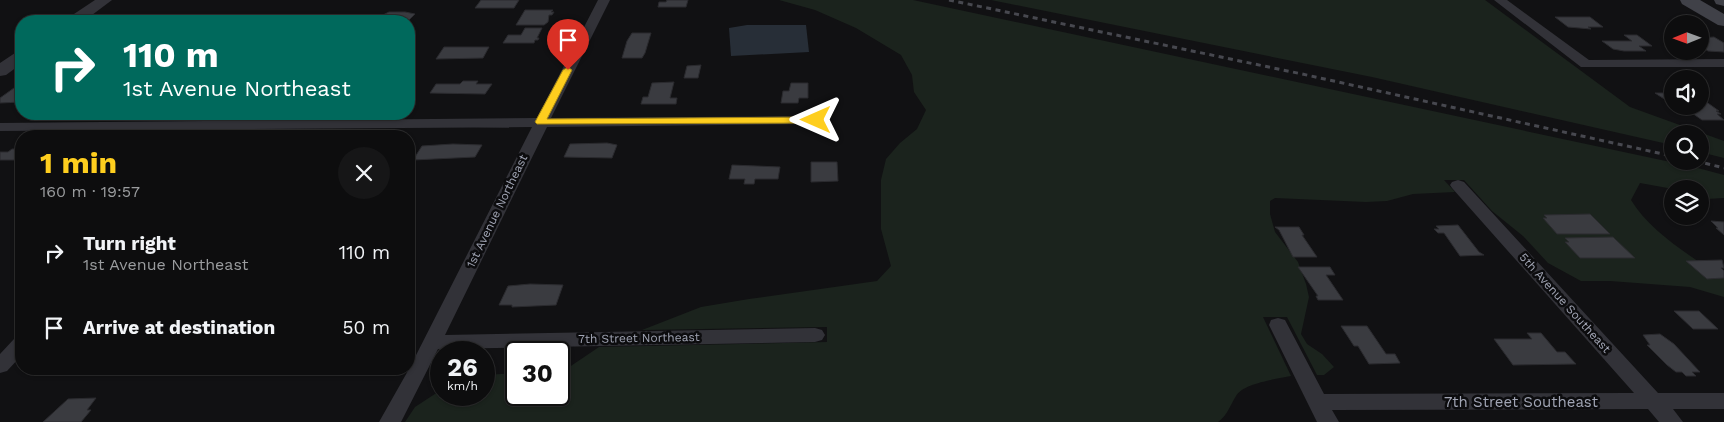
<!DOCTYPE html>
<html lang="en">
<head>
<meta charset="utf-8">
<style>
  :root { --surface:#0d0d0e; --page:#161617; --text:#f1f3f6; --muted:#9a9c9e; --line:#2d2d2e; --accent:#fece1e }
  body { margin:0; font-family:"Work Sans",sans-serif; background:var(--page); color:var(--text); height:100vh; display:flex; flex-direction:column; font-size:19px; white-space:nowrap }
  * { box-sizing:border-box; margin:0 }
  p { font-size:16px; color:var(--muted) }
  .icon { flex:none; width:28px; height:28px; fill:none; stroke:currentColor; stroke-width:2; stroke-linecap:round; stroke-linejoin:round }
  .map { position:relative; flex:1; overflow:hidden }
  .panel { position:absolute; left:15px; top:130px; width:400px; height:245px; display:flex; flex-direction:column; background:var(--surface); border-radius:20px; box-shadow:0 1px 4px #0004,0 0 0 1px var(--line) }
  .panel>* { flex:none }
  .top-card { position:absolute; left:15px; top:15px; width:400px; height:105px; border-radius:20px; box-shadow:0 1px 4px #0004,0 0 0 1px var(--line); background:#00695c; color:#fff; overflow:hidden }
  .needle { width:32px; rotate:269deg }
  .controls { position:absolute; left:1664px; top:15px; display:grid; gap:10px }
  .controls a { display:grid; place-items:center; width:45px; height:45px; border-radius:50%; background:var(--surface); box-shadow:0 1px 4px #0004,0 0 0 1px var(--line); font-size:25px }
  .speed { position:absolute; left:430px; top:341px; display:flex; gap:10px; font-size:25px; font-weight:700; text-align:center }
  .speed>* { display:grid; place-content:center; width:65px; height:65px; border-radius:50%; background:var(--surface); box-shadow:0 1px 4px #0004,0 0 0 1px var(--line); line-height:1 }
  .speed small { font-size:12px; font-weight:400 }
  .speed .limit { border:2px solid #111; border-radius:8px; background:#fff; color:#111 }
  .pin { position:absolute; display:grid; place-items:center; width:42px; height:42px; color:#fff; margin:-51px -21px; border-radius:50% 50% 50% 0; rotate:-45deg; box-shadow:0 0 5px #0007 }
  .pin .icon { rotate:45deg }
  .me { position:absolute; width:55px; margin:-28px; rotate:270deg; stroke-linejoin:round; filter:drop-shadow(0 0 4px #0008) }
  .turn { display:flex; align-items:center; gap:18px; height:105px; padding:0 25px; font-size:22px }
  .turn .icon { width:65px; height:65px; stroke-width:2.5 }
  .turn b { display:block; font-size:35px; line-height:42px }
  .round { display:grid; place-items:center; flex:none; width:52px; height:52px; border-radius:26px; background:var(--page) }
  .head { display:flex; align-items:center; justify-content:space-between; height:85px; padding:0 25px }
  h1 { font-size:30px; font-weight:700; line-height:38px; color:var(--accent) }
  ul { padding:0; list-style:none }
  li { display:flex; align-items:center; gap:15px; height:75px; padding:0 25px }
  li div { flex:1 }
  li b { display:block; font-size:19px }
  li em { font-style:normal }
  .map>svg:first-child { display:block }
  .green { fill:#1b231d }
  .water { fill:#272e37 }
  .building { fill:#3a3b40; stroke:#2b2b2f }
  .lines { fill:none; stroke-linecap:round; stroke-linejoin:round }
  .minor { fill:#323238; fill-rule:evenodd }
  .tertiary { fill:#323238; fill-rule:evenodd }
  .secondary { fill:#404148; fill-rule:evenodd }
  .rail { stroke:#47484f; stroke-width:3; stroke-dasharray:5 4.5; stroke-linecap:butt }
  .route { fill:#fece1e; stroke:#a58614 }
  .labels { text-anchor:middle; stroke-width:5; stroke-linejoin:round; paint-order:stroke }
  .street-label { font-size:12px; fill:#a1a5b4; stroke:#0c0c0e }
  .near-street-label { font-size:15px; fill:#a1a5b4; stroke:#0c0c0e }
</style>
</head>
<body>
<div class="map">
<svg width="1724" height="422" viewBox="0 0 1724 422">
  <rect width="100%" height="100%" fill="#111113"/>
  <!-- green -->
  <path class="green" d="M779 0H913L1694 167 1724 175V198L1706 199 1700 197V189H1673L1640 183 1631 200C1650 232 1693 258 1724 278V297L1690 287 1610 281H1581L1548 263 1523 236 1492 211 1464 180H1444L1455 192 1413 194 1387 201 1366 202 1275 198 1270 201V214L1275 232 1298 262 1306 284 1309 297 1301 334 1307 344 1322 354 1334 367 1324 375H1317L1287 317H1263L1291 376C1277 379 1243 383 1236 396 1230 405 1228 415 1218 422H405L415 407 441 390V395H484V375L516 373V395H559V374L599 347 827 342V327L642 330 701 307 749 299 877 281 891 266 881 229V180L886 159 900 143 917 129 926 110 914 92 912 75 901 55 856 28 815 10Z
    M991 0H1485L1630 107 1724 141V158L1700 152V134H1672V145L1372 77Z"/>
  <!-- water -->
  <path class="water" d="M747 25H806L809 52 731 56 729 28Z"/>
  <!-- building -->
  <path class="building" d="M481 0H519L514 8H475Z
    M667 0H688L686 7H658L659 2H666Z
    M525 10H553L551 12H554L552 15H549L548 22 544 25H516Z
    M389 12H405L415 14 408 21H377L378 19H375Z
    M283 15H297L290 21H303H269H277Z
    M1555 17H1590L1603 27H1588L1591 29 1568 27Z
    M525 28H542L537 38H539L538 40H535L534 43H503L508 35H521Z
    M632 33H651L645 53 642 58H622L627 41Z
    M1624 35H1637L1652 46H1639L1646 51H1624L1613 49 1602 41H1632Z
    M1714 37 1724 43V52L1708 51 1700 46V38Z
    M444 47H489L483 58 436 59Z
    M701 65 698 78H684L687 66Z
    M463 81H478L476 84H492L485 94 430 93 436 84H460Z
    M674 82 670 98H677L676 104H641L643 97H648L652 83Z
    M21 83V102L0 103V98Z
    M791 83H808V98H799L798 103H781L783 91H789Z
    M1663 91H1672V104L1655 93H1665Z
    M1700 101H1705L1719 111H1716L1721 114H1717L1724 120H1702L1682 106H1700Z
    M607 143 617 145 612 158 564 157 570 144Z
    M453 144 482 145 475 157 413 160 422 146Z
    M12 149H21V158L18 160H0V152H8Z
    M811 162H837L838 181 811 182Z
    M732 165 780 167 778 179H755L754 184H744L745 179H729Z
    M1590 214 1610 234H1557L1543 218H1547L1544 215Z
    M1711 221 1724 222V235L1716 228H1718Z
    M1458 225 1479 252 1484 255 1460 256 1444 233H1438L1434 229H1439L1436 226Z
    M1275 227H1299L1304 235H1302L1317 257H1293L1279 230Z
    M1613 237 1635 258H1580L1565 242H1569L1565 238Z
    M1722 260 1724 268H1721L1724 271V278L1707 279 1686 261Z
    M1298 267H1330L1335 275H1326L1343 300H1318L1316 296H1318Z
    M530 284 563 285 556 305 512 307V305H499L508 286Z
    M1674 311H1699L1718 329H1693Z
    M1341 326H1367L1386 354H1395L1400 363 1369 364 1358 346H1354Z
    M1527 333H1541L1557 352H1565L1576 364 1513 365 1494 339H1532Z
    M1660 334 1674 344 1700 372H1692L1696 376H1686L1682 372H1676L1667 365 1647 345H1650L1643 335Z
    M96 398 87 410H91L81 422H43L68 399Z"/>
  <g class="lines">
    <!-- minor -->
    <path class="minor" d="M598 0H610L551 118 816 116 821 117 823 120 821 123 816 124 547 127 445 335 815 328 822 330 825 335 822 340 815 342 438 349 401 422H379L409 369 532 127 0 131V123L537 118Z
      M1494 0H1507L1589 60 1724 59V67H1581Z
      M1458 180 1464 182 1658 393H1724V409H1673L1683 422H1659L1648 409 1332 410 1339 422H1317L1269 325 1271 320 1278 318 1285 320 1324 394 1634 393 1452 188 1450 185 1452 182Z
      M21 337V356L7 371 0 373V354L14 339Z"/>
    <!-- tertiary -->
    <path class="tertiary" d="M95 0H112L84 21H66L68 18Z
      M21 52V64L6 75 0 76V63L15 53Z"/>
    <!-- secondary -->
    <path class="secondary" d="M1680 0H1700L1724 14V26L1718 25 1682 4Z
      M1714 0H1724V6L1716 4Z"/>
    <!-- rail -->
    <path class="rail" d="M949 0 1302 74 1672 156
      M1696 161 1724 168"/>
  </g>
  <!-- route -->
  <path class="route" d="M568 67 572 70 547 119 816 117 820 120 816 123 537 124 535 122 563 70Z"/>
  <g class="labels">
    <!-- street labels -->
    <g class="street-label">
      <text transform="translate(497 211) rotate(-64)" y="4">1st Avenue Northeast</text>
      <text transform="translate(1565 303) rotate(48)" y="4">5th Avenue Southeast</text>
      <text transform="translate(639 338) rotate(-1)" y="4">7th Street Northeast</text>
    </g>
    <!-- near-street labels -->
    <g class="near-street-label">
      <text x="1521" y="407">7th Street Southeast</text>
    </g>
  </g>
</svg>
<div class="controls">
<a><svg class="needle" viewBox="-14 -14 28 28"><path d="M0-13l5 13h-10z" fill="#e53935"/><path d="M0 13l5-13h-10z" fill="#9a9c9e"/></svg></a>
<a><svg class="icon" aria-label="sound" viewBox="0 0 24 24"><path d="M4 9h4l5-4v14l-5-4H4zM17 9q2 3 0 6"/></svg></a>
<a><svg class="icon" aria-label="search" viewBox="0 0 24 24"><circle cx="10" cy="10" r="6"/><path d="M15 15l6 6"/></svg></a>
<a><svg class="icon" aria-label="layers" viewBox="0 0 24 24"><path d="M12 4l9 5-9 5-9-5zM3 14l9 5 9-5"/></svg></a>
</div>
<div class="speed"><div>26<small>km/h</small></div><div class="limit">30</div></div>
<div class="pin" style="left:568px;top:70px;background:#d93025"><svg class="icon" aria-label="arrive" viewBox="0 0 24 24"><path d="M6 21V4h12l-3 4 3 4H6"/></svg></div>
<svg class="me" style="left:816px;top:120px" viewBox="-20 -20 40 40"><path d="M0-17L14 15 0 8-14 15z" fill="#fece1e" stroke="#fff" stroke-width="4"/></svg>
<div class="top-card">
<div class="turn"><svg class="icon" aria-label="right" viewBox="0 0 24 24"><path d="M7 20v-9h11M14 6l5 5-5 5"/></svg><div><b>110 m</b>1st Avenue Northeast</div></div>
</div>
<section class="panel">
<div class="head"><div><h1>1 min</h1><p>160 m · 19:57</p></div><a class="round"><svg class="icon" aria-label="close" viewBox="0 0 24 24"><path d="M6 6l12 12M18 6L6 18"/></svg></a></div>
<ul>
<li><svg class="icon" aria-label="right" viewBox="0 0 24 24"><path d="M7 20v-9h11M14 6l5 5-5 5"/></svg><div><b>Turn right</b><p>1st Avenue Northeast</p></div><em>110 m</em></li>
<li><svg class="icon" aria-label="arrive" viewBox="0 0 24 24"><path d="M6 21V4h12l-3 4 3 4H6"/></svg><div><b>Arrive at destination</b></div><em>50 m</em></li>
</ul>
</section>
</div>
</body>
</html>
